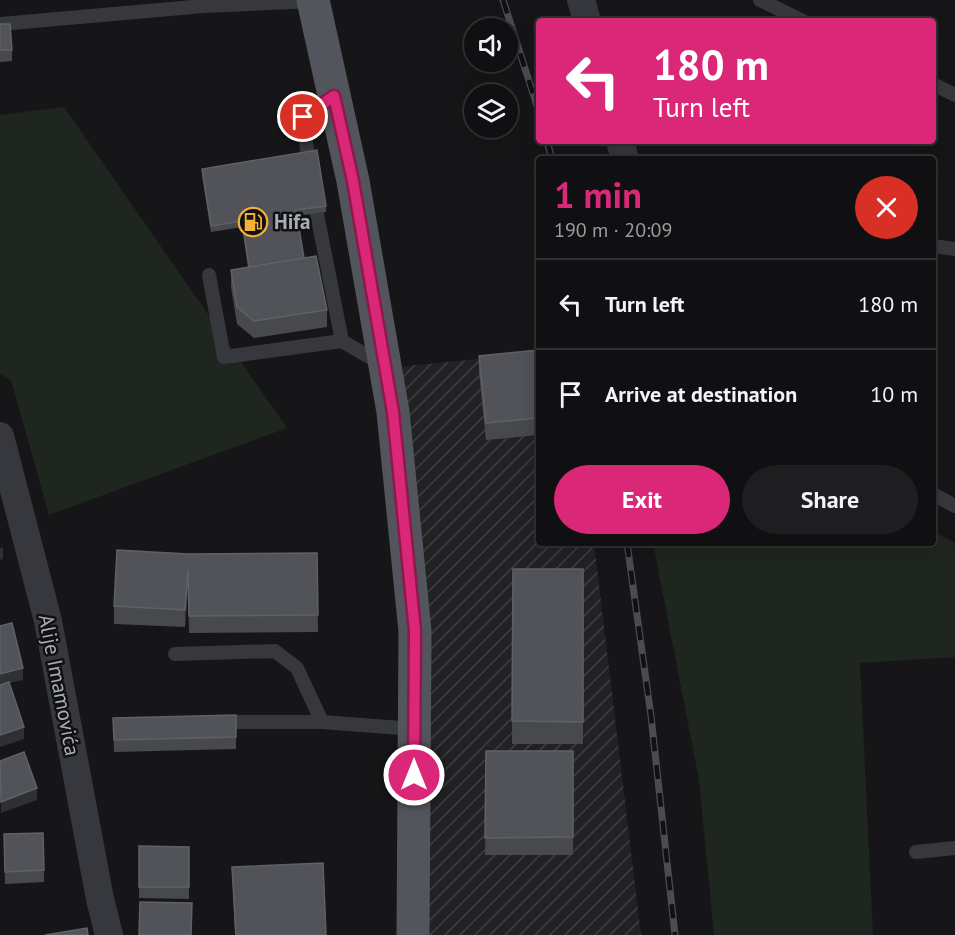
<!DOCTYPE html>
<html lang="en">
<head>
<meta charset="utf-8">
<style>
  :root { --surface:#101012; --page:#1e1e20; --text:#f1f3f6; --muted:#9c9d9f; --line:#303032; --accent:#db2777 }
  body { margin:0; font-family:"PT Sans",sans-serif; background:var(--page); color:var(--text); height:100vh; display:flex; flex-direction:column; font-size:22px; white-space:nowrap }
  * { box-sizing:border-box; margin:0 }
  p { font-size:20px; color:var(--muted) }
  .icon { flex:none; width:33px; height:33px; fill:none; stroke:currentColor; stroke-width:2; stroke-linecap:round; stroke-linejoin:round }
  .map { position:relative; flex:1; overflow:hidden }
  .sheet { position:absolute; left:536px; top:156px; width:400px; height:390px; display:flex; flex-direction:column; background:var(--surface); border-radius:6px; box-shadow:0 6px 24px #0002,0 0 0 2px var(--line) }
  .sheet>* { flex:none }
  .top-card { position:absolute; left:536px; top:18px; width:400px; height:126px; border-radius:6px; box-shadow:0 6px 24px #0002,0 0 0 2px var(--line); background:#db2777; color:#fff; overflow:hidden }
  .buttons { position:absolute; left:464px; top:18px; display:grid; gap:12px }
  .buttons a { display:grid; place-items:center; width:54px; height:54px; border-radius:50%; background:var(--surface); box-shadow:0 6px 24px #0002,0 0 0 2px var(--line); font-size:30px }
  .pin { position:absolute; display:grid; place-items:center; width:51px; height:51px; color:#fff; margin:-26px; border:3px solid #fff; border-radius:50%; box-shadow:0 2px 6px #0007 }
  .me { position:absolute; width:66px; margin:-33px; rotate:0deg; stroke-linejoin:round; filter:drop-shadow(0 0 4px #0008) }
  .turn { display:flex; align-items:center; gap:21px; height:126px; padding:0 18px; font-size:27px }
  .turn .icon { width:78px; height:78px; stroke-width:2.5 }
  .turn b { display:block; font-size:42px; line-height:51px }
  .round { display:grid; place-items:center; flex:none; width:63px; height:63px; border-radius:32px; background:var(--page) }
  .overview { display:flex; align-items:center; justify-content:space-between; height:102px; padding:0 18px }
  h1 { font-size:36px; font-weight:700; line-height:45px; color:var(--accent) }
  .primary-button { display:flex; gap:12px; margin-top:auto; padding:12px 18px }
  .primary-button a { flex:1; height:69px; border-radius:36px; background:var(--accent); color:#fff; font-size:24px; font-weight:700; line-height:69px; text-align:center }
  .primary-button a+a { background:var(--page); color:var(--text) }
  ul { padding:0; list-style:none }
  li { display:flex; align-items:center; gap:18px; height:90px; padding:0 18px; border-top:2px solid var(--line) }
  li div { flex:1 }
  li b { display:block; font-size:22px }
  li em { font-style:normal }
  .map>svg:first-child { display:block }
  .industrial { fill:url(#industrial-furrows) }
  .grass { fill:#1e261f }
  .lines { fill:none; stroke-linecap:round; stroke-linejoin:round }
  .service { stroke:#37383d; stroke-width:14 }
  .minor { stroke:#37383d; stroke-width:28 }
  .primary { stroke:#53555c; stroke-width:33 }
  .rail-casing { stroke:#4a4c52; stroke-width:7 }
  .rail { stroke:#111113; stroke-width:4.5; stroke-dasharray:14; stroke-linecap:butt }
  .wall { fill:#47494d }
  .shaded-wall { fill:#2f3033 }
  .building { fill:#525359; stroke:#5f6168; stroke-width:1.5 }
  .route-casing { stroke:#8e194d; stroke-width:15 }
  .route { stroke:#db2777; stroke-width:10 }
  .labels { text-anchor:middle; stroke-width:5; stroke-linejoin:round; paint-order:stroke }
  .poi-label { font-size:21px; font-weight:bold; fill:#a8adb8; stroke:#111113; text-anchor:start }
  .street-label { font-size:21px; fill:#a8adb8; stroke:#111113 }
</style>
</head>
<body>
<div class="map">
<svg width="955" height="935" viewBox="0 0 955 935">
  <defs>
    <pattern id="industrial-furrows" width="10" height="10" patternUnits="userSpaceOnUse" patternTransform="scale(1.5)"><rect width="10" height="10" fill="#222225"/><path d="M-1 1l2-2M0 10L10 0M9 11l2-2" fill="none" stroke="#3f3f43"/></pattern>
  </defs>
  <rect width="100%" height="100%" fill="#161618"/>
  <!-- industrial -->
  <path class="industrial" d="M538 353V543H594L641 935H410L414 729 387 368Z"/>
  <!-- grass -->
  <path class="grass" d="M64 107 287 428 49 515 11 380 0 374V115Z
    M933 531 955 543V657L860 663 873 935H714L699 780 653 543H933Z"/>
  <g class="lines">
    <!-- service -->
    <path class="service" d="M760 0 803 21
      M0 24 204 6 314 1
      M933 84 955 95
      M308 158 303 117 334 96
      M317 214 342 341 381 364
      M933 246 955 249
      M209 275 224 357 342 341
      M933 494 955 506
      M175 654 275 651 297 668 322 722 414 729
      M219 722H322
      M916 852 955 848"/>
    <!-- minor -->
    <path class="minor" d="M581 0 587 21
      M620 141 625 159
      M0 436 48 621 100 899 109 935"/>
    <!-- primary -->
    <path class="primary" d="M313 0 353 181 393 412 415 631 413 935"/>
    <!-- rail casing -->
    <g class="rail-casing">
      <path id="rail" d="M503 0 538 109
        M547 141 552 159
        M627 543 651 716 675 935"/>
    </g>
    <!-- rail -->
    <use href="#rail" class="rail"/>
  </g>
  <!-- wall -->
  <path class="wall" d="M0 24 12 50V61L0 62Z
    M202 169 326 206V212L297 216 304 258 327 310V327L254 338 237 324 231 287V270L248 267 242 227 211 232 202 175Z
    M538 350V435L486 440 479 373V356Z
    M317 553 318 632 189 633 188 587 185 627 114 624V606L188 554Z
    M513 569H583V744H512Z
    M236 715V749L114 752 113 718Z
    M486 751H573V855H485Z
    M4 834 44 870V882L5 884Z
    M139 846 189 847V899L139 898Z
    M232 867 326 935H235Z"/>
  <!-- shaded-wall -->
  <path class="shaded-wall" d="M3 547V559L0 560V548Z
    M188 570V587L185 627V610Z
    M23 668V680L0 685V674Z
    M24 727V739L0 747V735Z
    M37 788V800L1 813V802Z"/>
  <!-- building -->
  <path class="building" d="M0 24H10L12 50H0Z
    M317 150 326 206 296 210 304 258 249 267 242 221 211 226 202 169Z
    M316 256 327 310 254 321 237 307 231 270Z
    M538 350V418L486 423 479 356Z
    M117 550 188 554 317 553 318 615 189 616 188 570 185 610 114 606Z
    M513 569H583V722L512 721Z
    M12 623 23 668 0 674V626Z
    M9 682 24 727 0 735V685Z
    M236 715V737L114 740 113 718Z
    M486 751H573V837L485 838Z
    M24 752 37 788 1 802 0 761Z
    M43 833 44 870 5 872 4 834Z
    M139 846 189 847V887H139Z
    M323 863 326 935H236L232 867Z
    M140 902 192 903 191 935H139Z
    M87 928 88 935H45Z"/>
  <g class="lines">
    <!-- route casing -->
    <g class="route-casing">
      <path id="route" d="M303 117 334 96 353 181 393 412 415 631 414 775"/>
    </g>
    <!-- route -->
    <use href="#route" class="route"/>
  </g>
  <!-- icons -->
  <defs>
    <g id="fuel-ring" transform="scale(1.5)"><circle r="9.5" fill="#111113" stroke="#f2b134" stroke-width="1.5"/><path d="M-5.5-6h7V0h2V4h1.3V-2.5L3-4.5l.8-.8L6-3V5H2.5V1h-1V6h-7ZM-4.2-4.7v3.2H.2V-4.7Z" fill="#f2b134"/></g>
  </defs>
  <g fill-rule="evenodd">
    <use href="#fuel-ring" x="253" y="222"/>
  </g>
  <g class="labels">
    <!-- poi labels -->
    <g class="poi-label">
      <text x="274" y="229">Hifa</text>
    </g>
    <!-- street labels -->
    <g class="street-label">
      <text transform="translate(59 685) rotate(79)" y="7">Alije Imamovića</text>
    </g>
  </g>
</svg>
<div class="buttons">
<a><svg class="icon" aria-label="sound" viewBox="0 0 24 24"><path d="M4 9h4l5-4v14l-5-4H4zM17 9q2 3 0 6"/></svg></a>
<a><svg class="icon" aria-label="layers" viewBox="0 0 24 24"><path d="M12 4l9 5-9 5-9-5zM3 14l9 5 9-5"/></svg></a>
</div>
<div class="pin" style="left:303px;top:117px;background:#d93025"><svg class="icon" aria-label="arrive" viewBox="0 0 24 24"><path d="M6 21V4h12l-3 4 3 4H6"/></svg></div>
<svg class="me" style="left:414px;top:775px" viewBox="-20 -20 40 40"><circle r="17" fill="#db2777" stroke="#fff" stroke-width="3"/><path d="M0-11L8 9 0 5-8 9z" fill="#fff"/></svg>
<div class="top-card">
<div class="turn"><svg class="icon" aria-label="left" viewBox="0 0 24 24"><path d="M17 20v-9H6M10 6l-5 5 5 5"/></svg><div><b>180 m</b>Turn left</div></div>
</div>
<section class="sheet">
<div class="overview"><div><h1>1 min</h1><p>190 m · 20:09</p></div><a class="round" style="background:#d93025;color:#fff"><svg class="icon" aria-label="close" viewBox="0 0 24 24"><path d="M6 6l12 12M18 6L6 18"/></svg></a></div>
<ul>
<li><svg class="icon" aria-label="left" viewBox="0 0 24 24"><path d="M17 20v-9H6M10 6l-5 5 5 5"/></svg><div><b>Turn left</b></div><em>180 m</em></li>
<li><svg class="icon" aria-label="arrive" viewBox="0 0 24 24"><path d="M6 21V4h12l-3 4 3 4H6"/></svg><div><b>Arrive at destination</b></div><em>10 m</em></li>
</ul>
<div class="primary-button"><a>Exit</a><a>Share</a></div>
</section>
</div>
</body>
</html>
